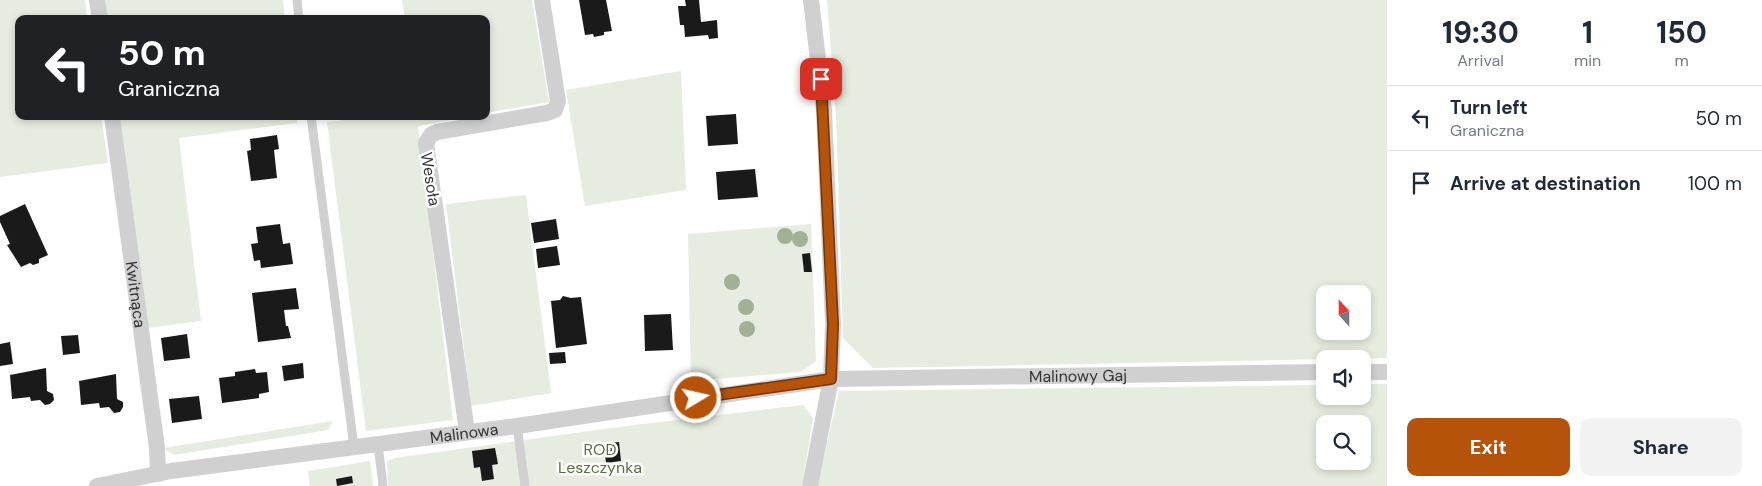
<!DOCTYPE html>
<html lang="en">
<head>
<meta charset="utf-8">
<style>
  :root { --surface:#fff; --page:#f2f2f3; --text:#1f2937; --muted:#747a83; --line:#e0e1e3; --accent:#b45309 }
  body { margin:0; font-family:"DM Sans",sans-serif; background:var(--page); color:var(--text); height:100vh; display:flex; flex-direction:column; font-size:19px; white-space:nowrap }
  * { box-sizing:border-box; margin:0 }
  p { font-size:16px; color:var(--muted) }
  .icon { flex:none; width:28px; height:28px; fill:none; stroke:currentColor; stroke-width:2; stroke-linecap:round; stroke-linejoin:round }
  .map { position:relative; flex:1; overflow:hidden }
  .sheet { display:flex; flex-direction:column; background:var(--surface); width:375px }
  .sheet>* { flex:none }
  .top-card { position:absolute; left:15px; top:15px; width:475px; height:105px; border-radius:10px; box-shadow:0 2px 8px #0003; background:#202124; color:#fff; overflow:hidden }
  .needle { width:32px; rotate:339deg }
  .fabs { position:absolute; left:1316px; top:285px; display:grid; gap:10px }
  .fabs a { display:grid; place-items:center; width:55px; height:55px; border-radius:10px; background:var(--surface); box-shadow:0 2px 8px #0003; font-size:25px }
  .pin { position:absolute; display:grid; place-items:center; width:42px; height:42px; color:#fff; margin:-21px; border-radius:10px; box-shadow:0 2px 8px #0006 }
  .me { position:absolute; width:55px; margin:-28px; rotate:81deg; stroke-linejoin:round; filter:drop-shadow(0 0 4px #0008) }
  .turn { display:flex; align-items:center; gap:18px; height:105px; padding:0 20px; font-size:22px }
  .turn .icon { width:65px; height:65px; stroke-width:2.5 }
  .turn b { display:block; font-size:35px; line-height:42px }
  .eta { display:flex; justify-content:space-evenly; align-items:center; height:85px; text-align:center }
  .eta b { font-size:30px; font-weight:700; line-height:35px }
  .cta { display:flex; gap:10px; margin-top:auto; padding:10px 20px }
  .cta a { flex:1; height:58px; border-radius:10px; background:var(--accent); color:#fff; font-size:20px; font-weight:700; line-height:58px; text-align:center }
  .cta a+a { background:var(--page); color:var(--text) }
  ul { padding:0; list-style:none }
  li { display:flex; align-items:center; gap:15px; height:65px; padding:0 20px; border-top:1px solid var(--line) }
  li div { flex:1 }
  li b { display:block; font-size:19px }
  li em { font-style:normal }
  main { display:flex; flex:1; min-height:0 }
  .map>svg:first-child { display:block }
  .green { fill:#e6ecdf; fill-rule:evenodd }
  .building { fill:#1a1a1a }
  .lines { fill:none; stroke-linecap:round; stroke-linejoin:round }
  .service { stroke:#d0d0d0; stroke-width:9 }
  .minor { stroke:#d0d0d0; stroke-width:16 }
  .tree { fill:#a2b095 }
  .route-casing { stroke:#753606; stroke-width:12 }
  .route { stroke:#b45309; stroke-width:9 }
  .labels { text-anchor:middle; stroke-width:5; stroke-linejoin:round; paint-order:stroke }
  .street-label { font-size:16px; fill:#333; stroke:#fff }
  .park-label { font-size:16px; fill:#56703f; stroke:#fff }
</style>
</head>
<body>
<main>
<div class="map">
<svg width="1387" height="486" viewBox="0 0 1387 486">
  <rect width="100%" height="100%" fill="#fff"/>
  <!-- green -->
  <path class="green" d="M0 0H85L87 19H19V116H101L108 163 0 177Z
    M105 0H283L285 19H107Z
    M402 0H532L549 102 486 113V19H405Z
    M827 0H1387V358L873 368 843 338 836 115ZM1325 294H1362V331H1325Z
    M681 71 686 190 585 206 566 90Z
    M120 116H296L297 123 179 138 201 321 148 328Z
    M376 116H471L418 126 453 420 366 431 327 122Z
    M526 195 551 393 471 406 446 204Z
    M811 224 816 361 801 372 691 381 688 234Z
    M1363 384H1387V486H817L839 391 1325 385V396H1362ZM1325 424H1362V461H1325Z
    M803 405 813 418 802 486H388L387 461 395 458 626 426Z
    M333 421 328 430 174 455 163 448Z
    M370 461 373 486H310L308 471Z"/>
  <!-- building -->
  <path class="building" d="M579 0H606L612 31 604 32V35L594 37 593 34 585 35Z
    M685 0H699L701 22 717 20 718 38 709 39 708 35 685 37 684 25H680L678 6H686Z
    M736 114 738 144 708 146 706 116Z
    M277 135 279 149 274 150 277 178 251 181 247 151 251 150 250 139Z
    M755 169 758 197 718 200 716 172Z
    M25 204 48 255 39 259V263L33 265 30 263 21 267 7 245 10 244 0 222V216Z
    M556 219 559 239 534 243 531 223Z
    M280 224 283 244 290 243 293 264 261 268 260 260 254 261 251 244 258 243 256 227Z
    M557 246 560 265 538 268 536 249Z
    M810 253 812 272H804L802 254Z
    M296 288 299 309 284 310 286 326H288L291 338 258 342 252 293Z
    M563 296 571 298 581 297 587 344 556 348 551 301 560 300Z
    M671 314 673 350 645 351 644 315Z
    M187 334 190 358 164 361 161 338Z
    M78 335 80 353 63 355 61 336Z
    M10 342 13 364 0 366V344Z
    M565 352 566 363 550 364 549 353Z
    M303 363 304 378 284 381 282 366Z
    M46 368 47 391 53 394 54 400 50 404 45 405 40 400 31 401 30 397 12 399 10 375Z
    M255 369 256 373 267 372 269 392 259 394V398L222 403 219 378 235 376V372Z
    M116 374 117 399 123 402V407L120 412 114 413 109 407 100 408 99 403 81 405 79 381Z
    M199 396 202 419 172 423 169 399Z
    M619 442 621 461 606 463 604 444Z
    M495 448 498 464 492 465 494 479 482 481 480 467 474 468 472 451Z
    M352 476 353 483 337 486 336 479Z"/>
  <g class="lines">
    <!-- service -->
    <path class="service" d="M297 0 299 19
      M311 116 354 447
      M517 426 525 486
      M378 444 383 486"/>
    <!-- minor -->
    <g class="minor">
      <path d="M97 0 100 19"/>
      <path id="s1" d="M112 116 157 448 158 474"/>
      <path d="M1362 372H1387"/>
      <path d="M467 432 426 143 431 135 437 132 547 113 555 110 558 101 542 0"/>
      <path id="s2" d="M97 486 171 471 517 426 831 379 1325 372"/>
      <path d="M810 486 831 379 833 324 824 111 811 0"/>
    </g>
  </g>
  <!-- trees -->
  <g class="tree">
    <circle cx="785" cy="236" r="8"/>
    <circle cx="800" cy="239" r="8"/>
    <circle cx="732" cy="282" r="8"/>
    <circle cx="746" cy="307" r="8"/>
    <circle cx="747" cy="329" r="8"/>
  </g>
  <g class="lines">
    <!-- route casing -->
    <g class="route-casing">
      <path id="route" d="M696 398 831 379 833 324 821 79"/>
    </g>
    <!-- route -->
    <use href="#route" class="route"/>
  </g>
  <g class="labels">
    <!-- street labels -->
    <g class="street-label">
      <text transform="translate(431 179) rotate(81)" y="6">Wesoła</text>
      <text dy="6" stroke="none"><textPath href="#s1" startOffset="180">Kwitnąca</textPath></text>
      <text dy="6" stroke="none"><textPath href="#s2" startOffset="989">Malinowy Gaj</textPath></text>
      <text dy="6" stroke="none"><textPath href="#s2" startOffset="371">Malinowa</textPath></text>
    </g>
    <!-- park labels -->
    <g class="park-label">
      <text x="600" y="455">ROD<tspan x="600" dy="18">Leszczynka</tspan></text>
    </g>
  </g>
</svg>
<div class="fabs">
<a><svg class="needle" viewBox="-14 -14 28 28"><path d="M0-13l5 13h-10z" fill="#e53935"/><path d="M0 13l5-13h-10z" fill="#747a83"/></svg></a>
<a><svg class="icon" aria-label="sound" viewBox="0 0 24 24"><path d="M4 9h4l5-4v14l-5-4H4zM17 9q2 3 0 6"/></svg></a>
<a><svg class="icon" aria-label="search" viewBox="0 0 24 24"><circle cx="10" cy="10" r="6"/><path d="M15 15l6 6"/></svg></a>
</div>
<div class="pin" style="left:821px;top:79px;background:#d93025"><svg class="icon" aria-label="arrive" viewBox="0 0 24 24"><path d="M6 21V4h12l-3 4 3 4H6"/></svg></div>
<svg class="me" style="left:696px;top:398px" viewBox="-20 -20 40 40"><circle r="17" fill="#b45309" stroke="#fff" stroke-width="3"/><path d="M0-11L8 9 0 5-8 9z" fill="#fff"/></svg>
<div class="top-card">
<div class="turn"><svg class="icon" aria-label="left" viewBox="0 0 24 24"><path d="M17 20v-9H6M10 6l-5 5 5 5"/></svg><div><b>50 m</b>Graniczna</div></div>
</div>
</div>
<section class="sheet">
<div class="eta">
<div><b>19:30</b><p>Arrival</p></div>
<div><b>1</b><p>min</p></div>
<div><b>150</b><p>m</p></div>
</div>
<ul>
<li><svg class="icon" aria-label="left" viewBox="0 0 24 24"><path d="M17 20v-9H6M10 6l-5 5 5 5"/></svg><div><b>Turn left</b><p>Graniczna</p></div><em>50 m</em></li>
<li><svg class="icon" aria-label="arrive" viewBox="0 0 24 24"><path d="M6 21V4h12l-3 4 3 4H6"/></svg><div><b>Arrive at destination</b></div><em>100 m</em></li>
</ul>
<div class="cta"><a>Exit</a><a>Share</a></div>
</section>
</main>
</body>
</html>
